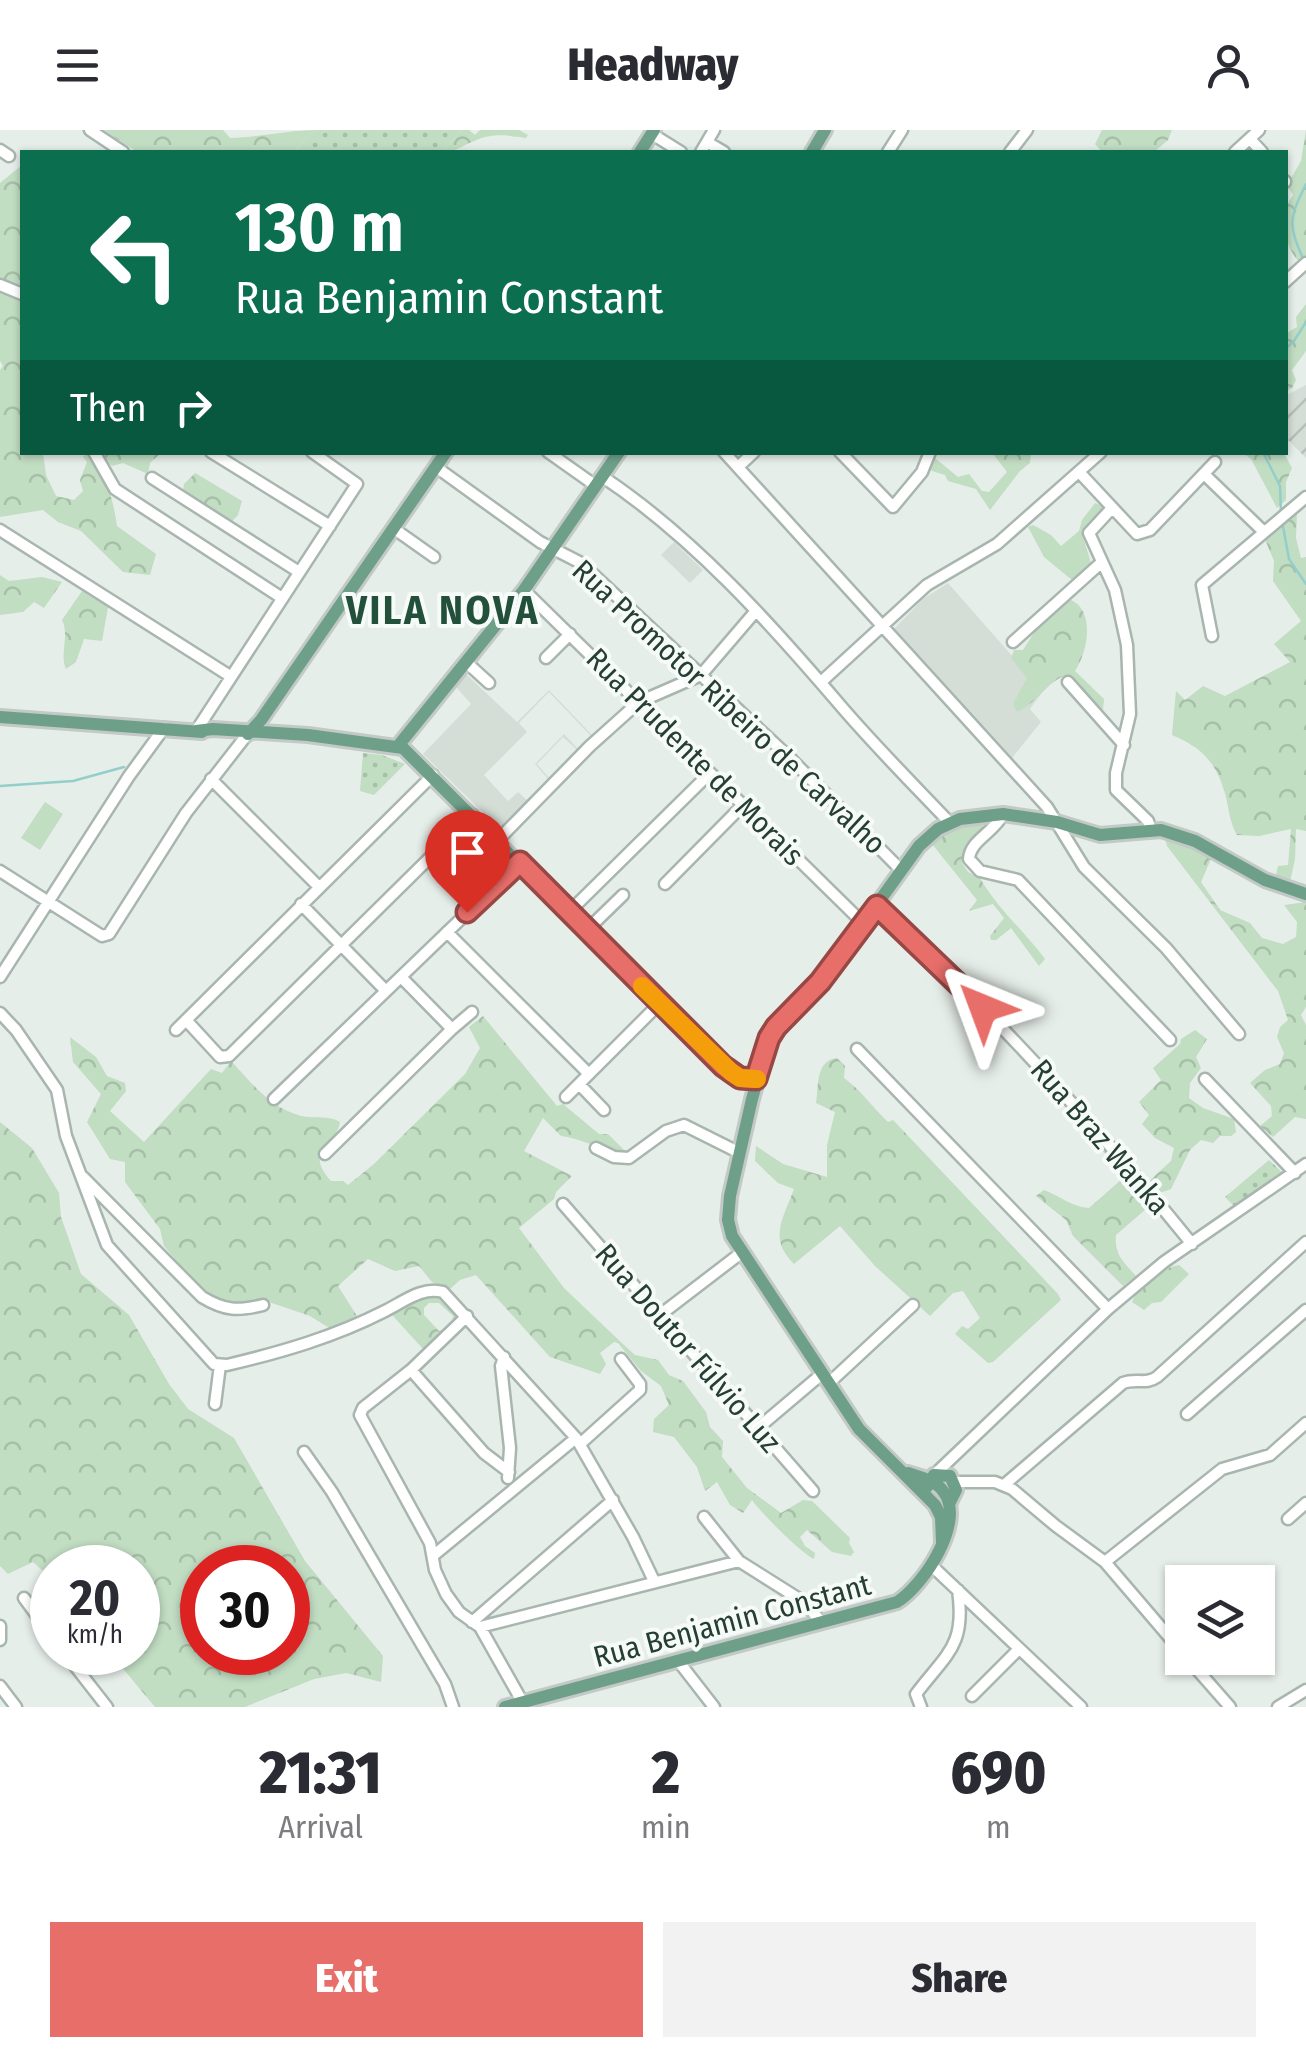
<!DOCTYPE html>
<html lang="en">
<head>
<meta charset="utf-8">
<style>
  :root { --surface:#fff; --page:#f2f2f3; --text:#2b2b33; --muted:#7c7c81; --accent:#e86e6a }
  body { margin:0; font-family:"Fira Sans Condensed",sans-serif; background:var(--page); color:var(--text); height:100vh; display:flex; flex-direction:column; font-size:38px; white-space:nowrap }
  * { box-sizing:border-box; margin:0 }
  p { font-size:32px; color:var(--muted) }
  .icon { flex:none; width:55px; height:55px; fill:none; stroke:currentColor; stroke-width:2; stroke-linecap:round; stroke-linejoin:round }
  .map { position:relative; height:1577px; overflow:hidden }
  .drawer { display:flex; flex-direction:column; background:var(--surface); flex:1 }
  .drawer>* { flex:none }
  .hud { position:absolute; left:20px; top:20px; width:1268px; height:305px; border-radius:0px; box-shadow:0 2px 8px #0004; background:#0b6e4f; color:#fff; overflow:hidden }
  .fabs { position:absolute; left:1165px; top:1435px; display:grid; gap:20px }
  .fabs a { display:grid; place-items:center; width:110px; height:110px; border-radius:0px; background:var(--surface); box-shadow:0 2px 8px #0004; font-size:50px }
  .speed { position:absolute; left:30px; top:1415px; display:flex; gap:20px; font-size:50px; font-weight:700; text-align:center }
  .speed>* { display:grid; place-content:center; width:130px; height:130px; border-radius:50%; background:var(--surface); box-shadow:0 2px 8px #0004; line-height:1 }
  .speed small { font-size:25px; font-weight:400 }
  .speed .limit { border:15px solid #d22; background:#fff; color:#111 }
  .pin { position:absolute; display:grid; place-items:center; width:85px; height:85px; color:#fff; margin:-102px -42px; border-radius:50% 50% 50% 0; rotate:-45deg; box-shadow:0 0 10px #0007 }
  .pin .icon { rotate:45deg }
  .me { position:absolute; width:110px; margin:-55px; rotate:316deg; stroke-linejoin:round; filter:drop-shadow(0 0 8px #0008) }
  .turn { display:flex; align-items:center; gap:35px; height:210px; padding:0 50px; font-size:45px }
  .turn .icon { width:130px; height:130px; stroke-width:2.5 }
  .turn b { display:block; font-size:70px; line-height:85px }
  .then { display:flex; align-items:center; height:95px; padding:0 50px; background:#0003; gap:20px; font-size:38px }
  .eta { display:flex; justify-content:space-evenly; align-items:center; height:170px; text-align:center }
  .eta b { font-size:60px; font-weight:800; line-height:70px }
  .primary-button { display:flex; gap:20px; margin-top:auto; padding:20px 50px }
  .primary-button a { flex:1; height:115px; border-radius:0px; background:var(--accent); color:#fff; font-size:40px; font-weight:800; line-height:115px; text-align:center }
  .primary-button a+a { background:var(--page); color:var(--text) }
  header { display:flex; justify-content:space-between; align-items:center; height:130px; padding:0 50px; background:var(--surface); font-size:45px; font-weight:800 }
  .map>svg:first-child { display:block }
  .built { fill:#d4ded7; fill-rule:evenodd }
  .industrial { fill:url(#industrial-furrows) }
  .green { fill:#c1ddc2 }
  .forest { fill:url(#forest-crowns); fill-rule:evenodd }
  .park { fill:url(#park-dots) }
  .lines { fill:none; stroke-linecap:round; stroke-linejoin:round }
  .stream { stroke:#93cecb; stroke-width:2.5 }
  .minor-casing { stroke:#a9b6af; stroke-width:15 }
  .major-casing { stroke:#c2c9c6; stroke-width:18 }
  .minor { stroke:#fff; stroke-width:10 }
  .major { stroke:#6ea089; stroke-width:12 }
  .route-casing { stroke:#974845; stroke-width:25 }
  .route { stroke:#e86e6a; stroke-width:18 }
  .slow { stroke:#f59e0b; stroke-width:18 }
  .labels { text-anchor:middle; stroke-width:8; stroke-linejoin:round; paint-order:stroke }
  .street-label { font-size:30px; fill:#263f33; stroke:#f6faf8 }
  .district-label { font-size:40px; font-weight:bold; letter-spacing:2.5px; fill:#23503b; stroke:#f6faf8 }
</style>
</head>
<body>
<header><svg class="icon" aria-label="menu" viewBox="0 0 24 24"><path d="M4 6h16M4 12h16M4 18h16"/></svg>Headway<svg class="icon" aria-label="person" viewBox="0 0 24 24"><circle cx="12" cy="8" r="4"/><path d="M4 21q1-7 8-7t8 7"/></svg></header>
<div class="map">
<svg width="1306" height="1577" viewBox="0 0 1306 1577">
  <defs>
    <pattern id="industrial-furrows" width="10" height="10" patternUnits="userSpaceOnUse" patternTransform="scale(2.5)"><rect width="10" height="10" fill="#d4ded7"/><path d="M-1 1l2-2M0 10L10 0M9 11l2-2" fill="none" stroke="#b6c0b9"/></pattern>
    <pattern id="forest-crowns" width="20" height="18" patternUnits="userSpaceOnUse" patternTransform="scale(2.5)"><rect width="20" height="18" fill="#c1ddc2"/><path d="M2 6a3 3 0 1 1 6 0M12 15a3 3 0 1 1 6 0" fill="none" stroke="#a6bfa7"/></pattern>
    <pattern id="park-dots" width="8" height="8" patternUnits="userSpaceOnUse" patternTransform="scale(2.5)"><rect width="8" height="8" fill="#c1ddc2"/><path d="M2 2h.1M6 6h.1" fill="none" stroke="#a6bfa7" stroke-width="1.8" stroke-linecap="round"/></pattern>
  </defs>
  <rect width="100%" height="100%" fill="#e6eee9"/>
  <!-- built -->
  <path class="built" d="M674 412 703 440 690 453 661 425Z
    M948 453 1043 561 1030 579 1041 592 1012 628 894 499 923 469Z
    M467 545 517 592 549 560 593 606 578 621 563 607 537 634 550 649 500 699 423 624 471 574 456 557ZM549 562 591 606 578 619 564 604 535 634 548 649 527 670 518 662 508 671 484 645 527 602 519 593Z"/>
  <!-- industrial -->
  <path class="industrial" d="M1306 255V328L1285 307V266Z"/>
  <!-- green -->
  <path class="green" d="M1095 373 1104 377 1082 404 1091 433 1072 450 1044 427 1028 397 1033 395 1051 405 1061 416 1079 401 1082 390Z
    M45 672 63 684 40 720 21 708Z"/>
  <!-- forest -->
  <path class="forest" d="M104 0H223L230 8C261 7 288 0 319 0L310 4 294 22H137Z
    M462 0H469L475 5 480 0H519L528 5 526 8C507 5 492 3 474 11 461 16 457 22 442 22Z
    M1102 0H1172L1168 10 1154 22H1102L1095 14Z
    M1306 0V127L1299 132C1283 114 1278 85 1293 65L1287 55 1301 31Z
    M22 35V322L43 323 46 345 56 366 74 370 83 361 80 350 87 332 83 327 86 323C107 343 113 369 117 396L156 424 150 445 123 442 81 401 58 392 43 380 0 387V240L3 236 0 231V53Z
    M1306 174V221L1292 240 1296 250 1292 258 1285 261V204L1297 197 1296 187Z
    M97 323H161L150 333 148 344 123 333 112 336Z
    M1031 323 1030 333 1020 341 990 380 976 359 948 351 945 345 932 341 930 337 935 328 958 347 969 344 982 361 989 362 1007 342 993 324Z
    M1243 323H1284L1292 338 1286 352V370L1277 378 1251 329Z
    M195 343 242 371 238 385 232 391 183 361 184 354Z
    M1297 383 1296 408 1301 428 1306 427V701L1296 699 1295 729 1290 752 1276 745 1278 736 1288 735 1291 699 1259 706 1237 705C1230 694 1229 680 1226 667 1217 633 1203 618 1172 605L1176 561 1185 570 1203 556 1225 566 1290 532 1274 514 1301 491 1273 451 1274 431 1264 407Z
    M0 445 9 451 42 447 62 452 44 478 34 472 23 482 0 485Z
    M82 461 108 477 102 511 84 509 76 532 66 539C59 523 70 506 62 490Z
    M1069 469C1096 479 1088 522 1075 541L1104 569 1103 580 1066 545C1047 552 1037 573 1017 582L1013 574 1027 548 1011 528 1014 520H1023L1035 501Z
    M980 694 988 699 965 719 962 733 968 742 980 748C997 778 1024 801 1045 829L1039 836 1011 798 996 810H991L990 806 1004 788 993 774 969 781 977 770 932 714 956 696Z
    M1173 708 1211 729 1201 752 1220 780 1250 793 1262 808 1283 814 1296 807 1297 792 1284 775 1306 772V877L1301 885 1306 895V989L1295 987 1273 1007 1260 996 1272 986 1271 976 1250 953 1265 940 1280 934 1284 923 1277 907 1280 897 1288 890 1278 861 1167 716 1165 709Z
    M483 886 557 976 563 974 599 1004H608L625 1021C605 1024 583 1008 561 1006L543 988 524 1021 572 1046 556 1062 554 1069 519 1098 564 1158 625 1216 635 1225 658 1230 669 1245 683 1251 706 1282 710 1297 723 1311 722 1327 747 1358 781 1383 803 1370 812 1371 850 1408 849 1413 854 1422 851 1426 832 1422 807 1400 800 1407 805 1416 815 1423 814 1429C800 1422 762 1384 752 1370L743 1383 730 1375 717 1352 705 1361 697 1337 674 1307 653 1302 654 1289 669 1275 661 1256 641 1241 618 1213 614 1212 600 1223 606 1234 600 1244 550 1227 476 1145 460 1150 450 1159 432 1152 419 1136 395 1141 368 1129 338 1156 357 1186 331 1199 310 1186 266 1171 234 1177 211 1167 182 1143 179 1134 164 1116 160 1099 125 1052V1032L110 1029 87 992 101 964 73 932 70 907 96 927 107 946 125 953 126 961 110 981 144 1012 211 939 222 943 231 931C253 954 269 977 301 986 314 989 329 985 340 992 335 1019 303 1019 331 1051H343L348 1055 374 1034 465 944 480 918 469 897Z
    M1195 900 1207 909 1196 927 1201 938 1190 953 1189 968 1203 978 1234 989 1236 1002 1231 1006H1220L1213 1013 1201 1010 1190 1020 1171 1059 1154 1065 1146 1054 1171 1031 1174 1018 1155 1008 1142 994 1149 985 1139 972 1161 950 1153 938 1180 914 1181 909Z
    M837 928 845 936 844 948C862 961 872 977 888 992L893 990 1058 1164 1061 1170 993 1232 988 1233 955 1204 962 1196 968 1199 980 1188 963 1161 953 1163 930 1186 875 1136 840 1096 794 1134C768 1108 783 1089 794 1059L778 1053 755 1031 756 1016 783 1034 827 1047V1015L835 982 816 973C819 956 815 931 837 928Z
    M0 992 32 1018 59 1063 61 1087 81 1144 129 1185 169 1254 188 1279 234 1308 305 1431 383 1526 381 1552 346 1543 314 1549 245 1577H155L110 1523 138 1522V1438H52V1449L33 1432 8 1444 0 1436ZM202 1438H288V1522H202Z
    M1088 998 1148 1068 1146 1079 1116 1105C1114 1124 1123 1132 1136 1146L1123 1156 1073 1106 1066 1090 1036 1066 1044 1060C1060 1066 1072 1077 1089 1078L1122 1049 1121 1040 1084 1002Z
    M1179 1135 1189 1144 1161 1172 1152 1173 1144 1180 1132 1172C1138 1155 1161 1138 1179 1135Z
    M432 1165 447 1171 457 1186 452 1194 453 1186 439 1173H429L424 1178V1185L439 1201 447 1199 424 1220 393 1186 403 1176Z"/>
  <!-- park -->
  <path class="park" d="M319 0H462L442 22H294L310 4Z
    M363 623 382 625 405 634 374 665 360 661Z
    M1269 1030 1285 1045 1236 1078 1225 1067Z"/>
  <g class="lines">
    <!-- stream -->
    <path class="stream" d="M1303 128C1287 95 1290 87 1306 54
      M1285 219 1294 211 1306 192
      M1263 322 1280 356 1281 383
      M1282 391 1289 429 1306 454
      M0 656 73 651 124 637"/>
    <!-- minor casing -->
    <g class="minor-casing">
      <path id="minor" d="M90 0 123 22
        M652 4 681 22
        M1250 9 1262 22
        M707 12 724 22
        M0 20 9 26
        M701 22 714 0
        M888 22 902 0
        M1010 22 1027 0
        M1235 22 1259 0
        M1285 51V52
        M1285 152 1306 133
        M0 155 22 164
        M94 322 115 359 282 468
        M211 322 330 396
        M548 322 596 356
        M724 322 1047 677 1084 737 1166 818 1239 904
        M840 322 893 377 922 342 930 322
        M436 337 540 412 581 433 791 629 901 740
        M738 337 754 322
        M1080 343 1137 404 1150 400 1215 332
        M1204 344 1263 401
        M603 347C693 407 770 493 840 575 875 616 913 654 950 693
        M152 348 299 442
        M1112 378 1089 403 1115 460 1127 515 1130 584 1116 643V660L1148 691 1151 700
        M393 398 434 427
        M0 400 230 546
        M524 460 865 795
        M1212 506 1202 455 1306 367
        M1013 512 1102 432
        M546 528 570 504
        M466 532 489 553
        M821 552 927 455 997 414 1101 322
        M1068 552 1124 615
        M196 601 357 354 312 322
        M211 649 319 757
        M1003 684C995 702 970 710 969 729L980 741 1018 750 1170 910
        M498 710 590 616 639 572 701 545 755 482
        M0 741 102 806 109 804 186 683 246 606
        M665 754 742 676
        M301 774 386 861
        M877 776C991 880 1095 994 1192 1114
        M569 782 709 644
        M587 800 623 765
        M447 802 589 944
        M0 847 129 646 164 598
        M0 883 16 900 57 960 66 1006 107 1115 214 1234 227 1235C282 1222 334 1207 385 1181 403 1172 423 1156 443 1162L576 1308 633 1407 654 1451
        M186 890 220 927 229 926 473 685
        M452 899 472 882
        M176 900 433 645
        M857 919 1108 1179
        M1205 949 1295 1043
        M579 954 604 980
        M566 967 659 874
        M274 969 520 732
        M596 1018 614 1027 629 1028 666 1001 684 995 740 1023
        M325 1024 452 899 401 847
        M83 1047 202 1167C225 1181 238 1181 263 1175
        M563 1074 813 1361
        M660 1185 741 1123
        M467 1186 411 1240 363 1278 360 1285 430 1413 435 1440 446 1464 459 1482 480 1497 523 1573
        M504 1227 501 1236 510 1318 508 1348
        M411 1240 484 1323 509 1342
        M829 1253 913 1175
        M215 1274 220 1235
        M1187 1284 1306 1180
        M758 1298 823 1243
        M580 1314 640 1260V1254L621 1229
        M304 1322 332 1362 445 1554 453 1577
        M934 1345 1108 1179 1164 1132 1306 1034
        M954 1352H995L1012 1359 1056 1396 1105 1432 1182 1522
        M1004 1355 1123 1253C1136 1248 1146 1255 1157 1247L1306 1112
        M704 1387 739 1431
        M1288 1389 1306 1373
        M434 1425 576 1308
        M1105 1432 1222 1339 1270 1325 1306 1293
        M932 1436 1081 1577
        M24 1468 52 1506
        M472 1492 613 1370
        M0 1496V1510
        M480 1497 739 1431 804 1472 822 1493
        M64 1522 107 1577
        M1187 1528 1230 1577
        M679 1532 714 1577
        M0 1556 16 1577
        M972 1566 1019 1519
        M921 1577 916 1564C947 1523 966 1516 958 1460
        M1278 1577 1306 1560"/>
    </g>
    <!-- major casing -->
    <g class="major-casing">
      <path id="major" d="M640 22 654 0
        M812 22 825 0
        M0 587 202 602
        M196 601 213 599 308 605 403 618 687 902C708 920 727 949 756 949
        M248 604 261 590 446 322
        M398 616 524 460 619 322
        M927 1357 934 1345 950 1346 956 1360 949 1374
        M942 1412 941 1387 935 1375 859 1299 732 1106 728 1090 730 1066 752 969 769 908 821 852 919 716 938 699 960 689 1003 684 1057 692 1100 705 1161 700 1195 711 1265 750 1306 764
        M505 1577 897 1472C923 1456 967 1391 943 1361 935 1350 920 1347 908 1343"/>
    </g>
    <!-- minor -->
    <use href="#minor" class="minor"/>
    <!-- major -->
    <use href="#major" class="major"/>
  </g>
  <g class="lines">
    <!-- route casing -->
    <g class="route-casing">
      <path id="route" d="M467 782 520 732 723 936 740 948 756 949 769 908 776 897 820 852 877 776 983 878"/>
    </g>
    <!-- route -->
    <use href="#route" class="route"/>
    <!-- slow -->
    <path class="slow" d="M642 856 731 942 740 948 757 949"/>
  </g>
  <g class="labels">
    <!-- street labels -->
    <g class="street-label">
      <text transform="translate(729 577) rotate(43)" y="10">Rua Promotor Ribeiro de Carvalho</text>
      <text transform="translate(695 627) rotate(45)" y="10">Rua Prudente de Morais</text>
      <text transform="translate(1100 1007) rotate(49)" y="10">Rua Braz Wanka</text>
      <text transform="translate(688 1218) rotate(49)" y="10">Rua Doutor Fúlvio Luz</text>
      <text transform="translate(732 1491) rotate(-15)" y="10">Rua Benjamin Constant</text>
    </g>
    <!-- district labels -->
    <g class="district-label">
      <text x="443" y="494">VILA NOVA</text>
    </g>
  </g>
</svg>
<div class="fabs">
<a><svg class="icon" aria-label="layers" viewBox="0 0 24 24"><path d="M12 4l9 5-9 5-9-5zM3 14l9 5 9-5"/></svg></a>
</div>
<div class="speed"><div>20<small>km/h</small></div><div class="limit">30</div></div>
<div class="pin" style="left:467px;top:782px;background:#d93025"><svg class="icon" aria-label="arrive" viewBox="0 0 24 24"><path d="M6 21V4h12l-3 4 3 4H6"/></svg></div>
<svg class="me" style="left:983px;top:878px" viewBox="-20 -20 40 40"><path d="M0-17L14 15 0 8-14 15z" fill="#e86e6a" stroke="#fff" stroke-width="4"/></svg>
<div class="hud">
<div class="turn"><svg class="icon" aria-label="left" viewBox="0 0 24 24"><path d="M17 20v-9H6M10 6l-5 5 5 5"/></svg><div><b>130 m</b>Rua Benjamin Constant</div></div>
<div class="then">Then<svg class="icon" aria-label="right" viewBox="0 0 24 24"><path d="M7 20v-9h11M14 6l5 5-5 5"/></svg></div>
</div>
</div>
<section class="drawer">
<div class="eta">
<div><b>21:31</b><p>Arrival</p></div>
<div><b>2</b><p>min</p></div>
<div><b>690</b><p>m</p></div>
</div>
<div class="primary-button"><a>Exit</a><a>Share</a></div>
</section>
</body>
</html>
